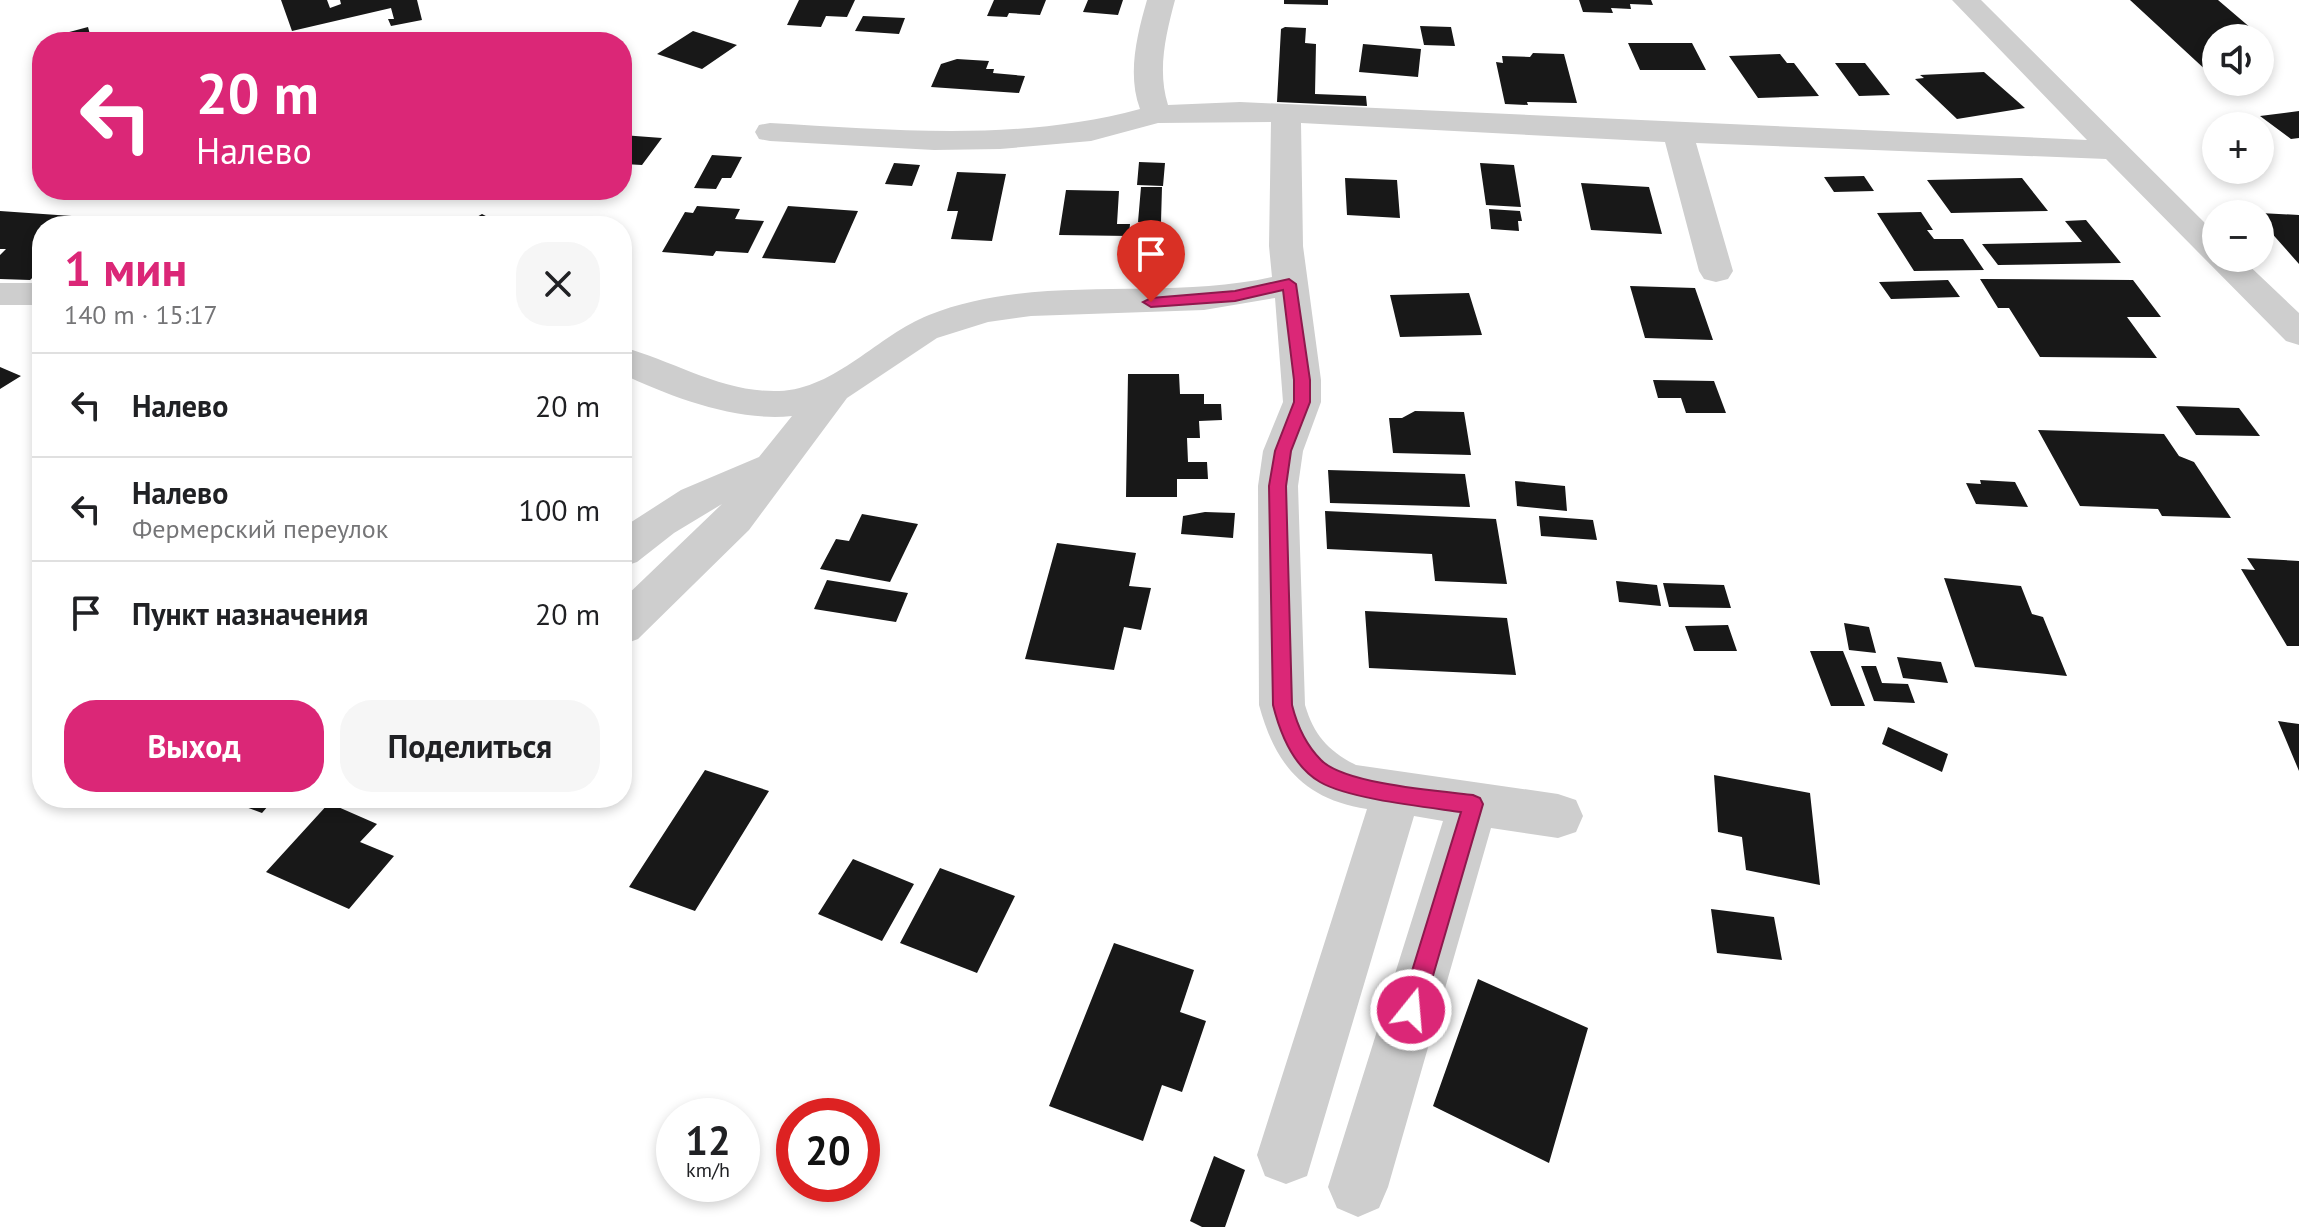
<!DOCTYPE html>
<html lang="ru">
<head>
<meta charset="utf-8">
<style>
  :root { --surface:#fff; --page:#f6f6f6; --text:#202124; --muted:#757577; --line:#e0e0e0; --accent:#db2777 }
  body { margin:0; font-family:"PT Sans",sans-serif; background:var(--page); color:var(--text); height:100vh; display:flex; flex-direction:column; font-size:30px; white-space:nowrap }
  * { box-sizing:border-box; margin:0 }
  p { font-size:26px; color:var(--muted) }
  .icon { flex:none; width:44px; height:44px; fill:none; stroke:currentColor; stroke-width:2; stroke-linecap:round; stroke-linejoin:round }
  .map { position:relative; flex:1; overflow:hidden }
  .drawer { position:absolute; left:32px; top:216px; width:600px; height:592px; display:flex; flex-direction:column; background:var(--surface); border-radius:32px; box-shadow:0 4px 12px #0003 }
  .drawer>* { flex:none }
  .guide { position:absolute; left:32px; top:32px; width:600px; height:168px; border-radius:32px; box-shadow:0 4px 12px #0003; background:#db2777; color:#fff; overflow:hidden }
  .buttons { position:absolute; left:2202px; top:24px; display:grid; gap:16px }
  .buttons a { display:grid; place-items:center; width:72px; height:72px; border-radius:50%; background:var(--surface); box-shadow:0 4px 12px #0003; font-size:40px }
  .speed { position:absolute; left:656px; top:1098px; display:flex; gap:16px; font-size:40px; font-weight:700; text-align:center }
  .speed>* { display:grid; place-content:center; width:104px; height:104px; border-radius:50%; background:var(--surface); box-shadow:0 4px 12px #0003; line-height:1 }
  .speed small { font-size:20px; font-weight:400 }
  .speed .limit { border:12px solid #d22; background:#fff; color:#111 }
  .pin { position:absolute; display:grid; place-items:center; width:68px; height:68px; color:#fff; margin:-82px -34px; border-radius:50% 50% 50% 0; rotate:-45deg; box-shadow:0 0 8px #0007 }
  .pin .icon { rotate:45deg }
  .me { position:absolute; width:88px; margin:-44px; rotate:17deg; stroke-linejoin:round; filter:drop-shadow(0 0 6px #0008) }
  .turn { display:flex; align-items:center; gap:28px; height:168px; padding:0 32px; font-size:36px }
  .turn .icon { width:104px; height:104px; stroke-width:2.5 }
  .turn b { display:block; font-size:56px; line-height:68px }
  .round { display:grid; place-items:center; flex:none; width:84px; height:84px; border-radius:32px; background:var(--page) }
  .summary { display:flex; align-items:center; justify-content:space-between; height:136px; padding:0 32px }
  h1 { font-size:48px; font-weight:700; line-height:60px; color:var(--accent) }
  .button { display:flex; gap:16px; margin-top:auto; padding:16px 32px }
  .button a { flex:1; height:92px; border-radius:32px; background:var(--accent); color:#fff; font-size:32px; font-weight:700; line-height:92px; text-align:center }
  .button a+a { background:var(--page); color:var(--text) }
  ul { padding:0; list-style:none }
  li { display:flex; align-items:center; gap:24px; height:104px; padding:0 32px; border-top:2px solid var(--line) }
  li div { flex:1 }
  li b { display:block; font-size:30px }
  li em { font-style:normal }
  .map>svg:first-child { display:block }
  .building { fill:#181818 }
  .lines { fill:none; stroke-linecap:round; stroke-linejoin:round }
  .minor { fill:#cecece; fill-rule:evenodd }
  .route { fill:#db2777; stroke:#8e194d; stroke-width:2 }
</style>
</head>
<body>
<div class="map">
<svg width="2299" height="1227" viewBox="0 0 2299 1227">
  <rect width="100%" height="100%" fill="#fff"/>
  <!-- building -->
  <path class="building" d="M281 0H327L330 8 341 4 340 0H417L422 20 391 26 388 19H394L391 8 292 31Z
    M799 0H855L847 17 826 16 821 27 787 25Z
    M994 0H1046L1040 15 1009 13 1007 17 987 16Z
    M1088 0H1123L1118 15 1083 12Z
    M1284 0H1328V5L1284 4Z
    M1579 0H1651L1653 5 1630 4 1631 9 1611 8 1613 13 1583 12Z
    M2130 0H2218L2259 35 2216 38V73H2209Z
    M863 16 905 18 899 34 855 31Z
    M1420 26 1451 27 1455 46 1424 45Z
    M88 27 92 42H60L58 35Z
    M1285 27 1306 28 1305 43 1316 44 1315 94 1366 96 1367 106 1277 102 1281 29Z
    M693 31 737 45 702 69 657 54Z
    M1628 43H1692L1706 70H1640Z
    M1363 44 1421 49 1418 77 1359 72Z
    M1533 53 1564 54 1577 103 1527 102 1528 105 1505 104 1496 62 1503 63 1502 56 1530 57Z
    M1780 54 1787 63H1794L1819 96 1758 98 1729 56Z
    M957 59 989 61 986 69H994L993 73 1025 76 1019 93 931 87 941 64Z
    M1835 63H1865L1890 95 1859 96Z
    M1984 72 2025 108 1957 119 1915 79 1924 78 1920 75Z
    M2299 111V138L2291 139 2260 116Z
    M622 135 662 138 642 165 624 164 622 166Z
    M712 155 742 157 731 178H722L716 189 694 188Z
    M1139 162 1165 163 1163 186 1137 185Z
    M894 163 920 165 912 186 885 184Z
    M1480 163 1514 165 1521 207 1486 205Z
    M957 172 1006 174 992 241 951 239 958 211H947Z
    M1864 176 1874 191 1834 192 1824 177Z
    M1345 178 1397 180 1400 218 1347 215Z
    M2022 178 2048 211 1951 213 1927 180Z
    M1581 183 1649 187 1662 234 1591 230Z
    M1141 187H1162L1161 222H1138Z
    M1066 190 1119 191 1117 224H1130L1129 236 1059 235Z
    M697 206 740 209 735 219 764 221 748 253 716 251 713 256 662 252 685 212 693 213Z
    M788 206 858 211 835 263 762 258Z
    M1489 209 1520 211 1522 221H1518L1519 231 1491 229Z
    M0 211 86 217 76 226H42V269L30 280 0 279V255L6 249H0Z
    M1921 212 1933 230H1927L1934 239H1963L1984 270 1914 271 1877 213Z
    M2260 213 2299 215V264L2260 220Z
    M482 214 505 226H461Z
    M235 216H253L256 226H206Z
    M2086 220 2121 263 1998 265 1982 244 2082 242 2065 221Z
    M1980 279 2133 280 2161 317H2127L2157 358 2040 357 2009 308H1998Z
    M1948 280 1960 297 1891 299 1879 282Z
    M1630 286 1695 288 1713 340 1645 338Z
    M1469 293 1482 335 1400 337 1390 295Z
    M0 367 21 376 0 389Z
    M1128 374H1179L1180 394H1204V404H1221L1222 420 1199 421 1200 438H1187L1188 462H1207L1208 479H1177V497H1126Z
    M1653 380 1714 381 1726 413H1686L1681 398H1658Z
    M2176 406 2239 408 2260 436 2196 435Z
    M1415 411 1464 412 1471 455 1393 453 1389 418H1402Z
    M2038 430 2164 434 2179 456 2194 462 2231 518 2162 516 2158 509 2080 506Z
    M1328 470 1465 474 1470 507 1330 503Z
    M1980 480 2015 482 2028 507 1976 504 1966 483 1981 484Z
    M1515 481 1565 486 1567 511 1517 506Z
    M1325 511 1496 519 1507 584 1435 581 1432 554 1327 549Z
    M1205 512 1235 513 1233 538 1181 534 1183 516Z
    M862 514 918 524 890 582 820 569 836 539 849 541Z
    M1539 516 1593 520 1597 540 1541 536Z
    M1057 543 1136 553 1129 586 1151 588 1141 630 1124 627 1114 670 1025 659Z
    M2247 558 2299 561V646H2287L2241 569 2255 570Z
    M1944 578 2021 586 2032 614 2043 617 2067 676 1975 667Z
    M827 580 908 593 896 622 814 609Z
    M1616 581 1657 585 1661 606 1619 602Z
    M1663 583 1724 585 1731 608 1669 607Z
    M1365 611 1507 618 1516 675 1369 668Z
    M1844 623 1869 627 1876 653 1849 650Z
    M1728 625 1737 651H1694L1685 626Z
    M1810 651H1843L1865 706H1831Z
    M1897 657 1941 662 1948 683 1903 678Z
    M1861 666H1876L1882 683 1908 684 1915 703 1874 701Z
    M2278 721 2299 724V771Z
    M1888 727 1948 754 1942 772 1882 744Z
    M705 770 769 791 695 911 629 887Z
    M1714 775 1810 793 1820 885 1746 870 1742 837 1718 832Z
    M221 798H275L262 813Z
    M329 803 377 824 360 842 394 856 349 909 266 872Z
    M853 859 914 884 882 941 818 914Z
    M940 868 1015 896 977 973 900 943Z
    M1711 909 1774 917 1782 960 1717 953Z
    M1114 943 1194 970 1180 1012 1206 1021 1182 1092 1162 1085 1143 1141 1049 1106Z
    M1478 979 1588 1028 1549 1163 1433 1106Z
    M1214 1156 1245 1170 1225 1227H1202L1190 1221Z"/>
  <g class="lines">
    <!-- minor -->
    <path class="minor" d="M1147 0H1175C1166 34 1157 70 1168 105L1240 102 2087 140 1952 0H1981L2216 234V258H2241L2299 313V345L2286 341 2106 159 1696 143 1733 271 1728 279 1716 282 1704 279 1699 271 1665 142 1301 123 1303 246 1321 380V402L1303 451 1298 486 1305 705C1314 735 1328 751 1356 765L1558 794 1576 800 1583 816 1576 832 1558 838 1491 828 1388 1187 1379 1208 1358 1217 1337 1208 1328 1187 1443 821 1414 816 1307 1176 1286 1184 1265 1176 1257 1155 1367 809C1303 799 1275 764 1259 705L1258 486 1263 451 1283 402 1275 298 1204 310 1031 316 988 322 937 338 847 398 749 530 638 639 622 645V600L722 504 674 533 637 562 622 567V528L681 490 759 457 792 416C737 422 671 397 622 374V347C675 361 722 393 779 391 836 389 878 335 929 315 1037 272 1160 302 1272 277L1269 246 1271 122 1158 123 1091 141 1000 149 934 150 770 141 759 139 755 132 759 125 770 123C894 130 1019 142 1140 109 1127 74 1137 35 1147 0Z
      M0 283H42V305H0Z"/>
  </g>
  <!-- route -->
  <path class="route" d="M1289 279 1296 284 1310 380V402L1291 451 1286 486 1292 705C1297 725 1306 745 1321 760 1344 784 1438 791 1473 795L1480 798 1483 804 1423 1010 1419 1018 1411 1021 1403 1018 1400 1010 1461 812C1426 807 1349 799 1320 782 1294 767 1280 733 1273 705L1269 486 1275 451 1294 402V380L1283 290 1235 301 1151 307 1143 302 1151 298 1235 291Z"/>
</svg>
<div class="buttons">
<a><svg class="icon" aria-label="sound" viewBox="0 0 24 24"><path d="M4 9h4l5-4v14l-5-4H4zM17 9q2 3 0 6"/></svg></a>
<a>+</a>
<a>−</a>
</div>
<div class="speed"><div>12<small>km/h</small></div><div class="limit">20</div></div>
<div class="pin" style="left:1151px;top:302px;background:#d93025"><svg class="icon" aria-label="arrive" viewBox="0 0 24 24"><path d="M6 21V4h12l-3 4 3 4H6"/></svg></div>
<svg class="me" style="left:1411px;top:1010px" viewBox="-20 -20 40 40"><circle r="17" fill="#db2777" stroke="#fff" stroke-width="3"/><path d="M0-11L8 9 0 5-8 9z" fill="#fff"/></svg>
<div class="guide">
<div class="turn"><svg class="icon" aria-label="left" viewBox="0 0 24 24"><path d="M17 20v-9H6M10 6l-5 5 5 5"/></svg><div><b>20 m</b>Налево</div></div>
</div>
<section class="drawer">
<div class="summary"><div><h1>1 мин</h1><p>140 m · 15:17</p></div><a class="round"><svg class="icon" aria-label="close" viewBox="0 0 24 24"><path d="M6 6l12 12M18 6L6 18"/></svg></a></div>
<ul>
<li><svg class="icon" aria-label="left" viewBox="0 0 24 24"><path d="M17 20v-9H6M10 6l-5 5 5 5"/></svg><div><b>Налево</b></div><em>20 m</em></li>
<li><svg class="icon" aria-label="left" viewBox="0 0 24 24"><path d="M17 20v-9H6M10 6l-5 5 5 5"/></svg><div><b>Налево</b><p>Фермерский переулок</p></div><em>100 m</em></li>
<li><svg class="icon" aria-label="arrive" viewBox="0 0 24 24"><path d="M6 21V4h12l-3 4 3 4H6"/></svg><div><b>Пункт назначения</b></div><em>20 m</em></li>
</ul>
<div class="button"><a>Выход</a><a>Поделиться</a></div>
</section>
</div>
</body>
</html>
